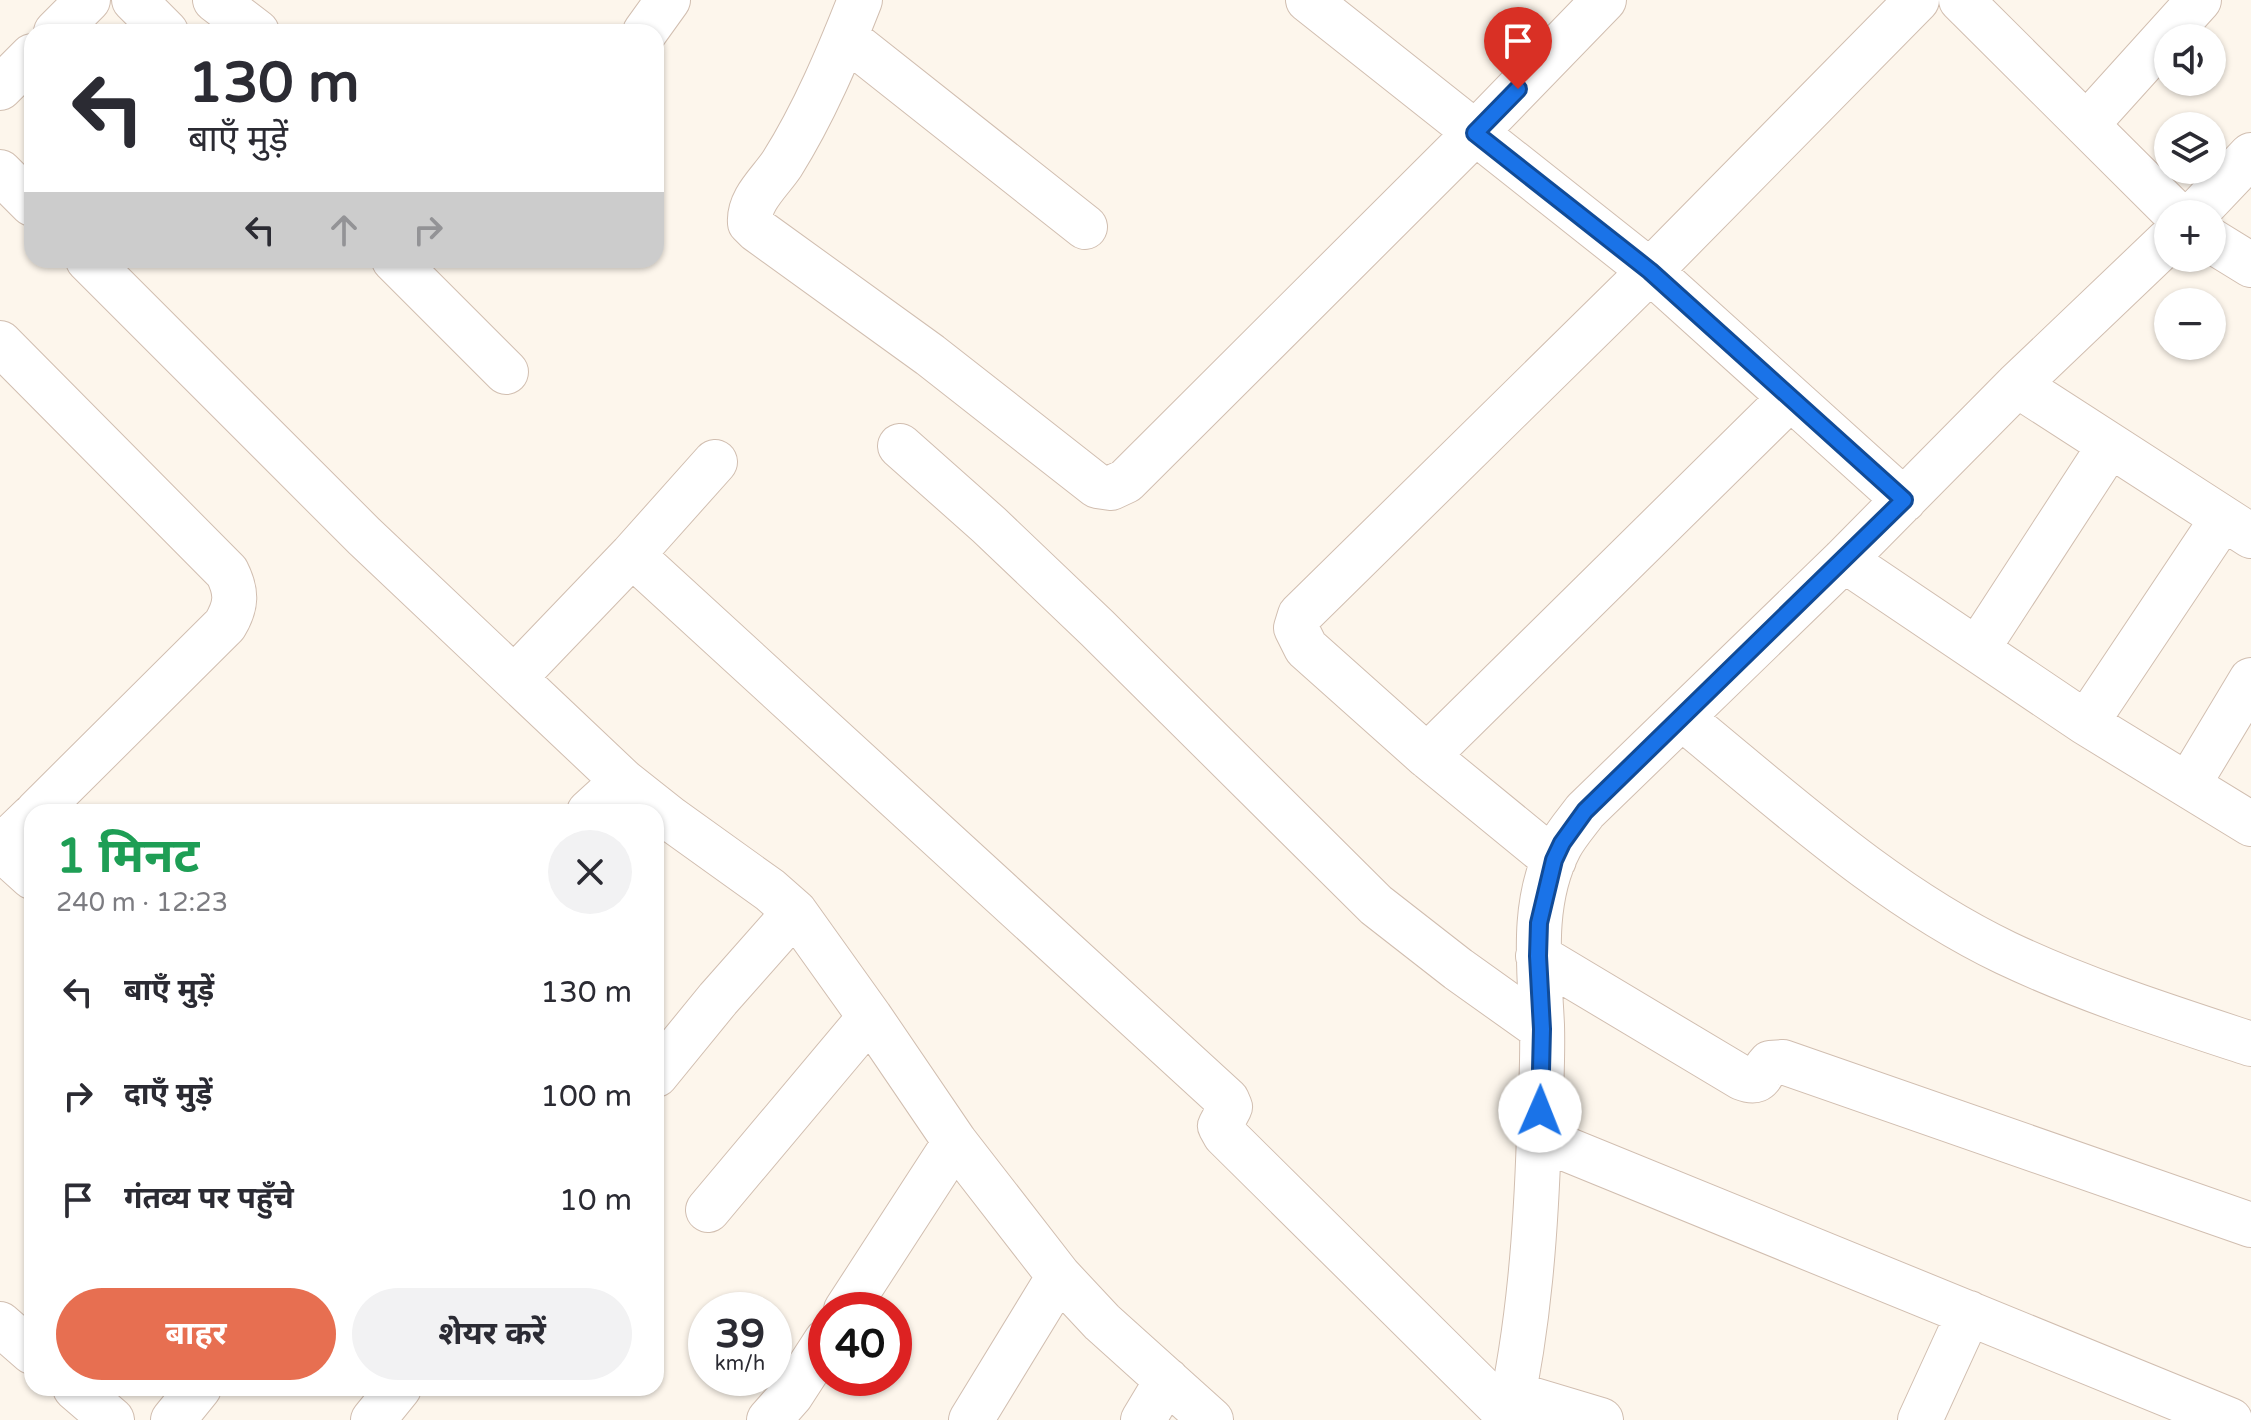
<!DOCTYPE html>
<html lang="hi">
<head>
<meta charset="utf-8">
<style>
  :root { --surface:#fff; --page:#f2f2f3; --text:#2b2b33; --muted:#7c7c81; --accent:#e76f51 }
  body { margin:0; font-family:"Varela Round","Noto Sans Devanagari",sans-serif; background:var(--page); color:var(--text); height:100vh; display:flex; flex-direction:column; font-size:30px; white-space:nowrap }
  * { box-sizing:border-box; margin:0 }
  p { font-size:26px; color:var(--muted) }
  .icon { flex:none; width:44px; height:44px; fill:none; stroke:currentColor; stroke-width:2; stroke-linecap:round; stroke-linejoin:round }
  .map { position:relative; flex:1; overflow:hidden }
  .panel { position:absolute; left:24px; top:804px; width:640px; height:592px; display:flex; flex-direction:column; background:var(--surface); border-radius:24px; box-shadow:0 2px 6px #0004 }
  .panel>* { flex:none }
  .top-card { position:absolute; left:24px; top:24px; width:640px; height:244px; border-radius:24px; box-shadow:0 2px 6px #0004; background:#fff; color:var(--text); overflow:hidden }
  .controls { position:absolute; left:2154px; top:24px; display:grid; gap:16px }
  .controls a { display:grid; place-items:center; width:72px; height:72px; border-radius:50%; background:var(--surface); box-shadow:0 2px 6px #0004; font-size:40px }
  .speed { position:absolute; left:688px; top:1292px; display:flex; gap:16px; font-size:40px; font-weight:700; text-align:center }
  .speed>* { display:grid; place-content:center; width:104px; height:104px; border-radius:50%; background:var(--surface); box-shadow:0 2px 6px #0004; line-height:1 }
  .speed small { font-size:20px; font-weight:400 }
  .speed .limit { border:12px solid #d22; background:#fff; color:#111 }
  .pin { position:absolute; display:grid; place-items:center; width:68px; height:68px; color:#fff; margin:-82px -34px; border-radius:50% 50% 50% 0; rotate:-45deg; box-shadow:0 0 8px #0007 }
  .pin .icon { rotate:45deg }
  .me { position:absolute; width:88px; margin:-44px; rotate:1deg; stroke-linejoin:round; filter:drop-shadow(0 0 6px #0008) }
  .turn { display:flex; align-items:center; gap:28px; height:168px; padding:0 32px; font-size:36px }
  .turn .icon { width:104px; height:104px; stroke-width:2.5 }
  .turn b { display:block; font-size:56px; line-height:68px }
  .lanes { display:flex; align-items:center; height:76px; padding:0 32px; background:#0003; justify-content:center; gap:40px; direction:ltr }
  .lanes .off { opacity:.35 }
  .round { display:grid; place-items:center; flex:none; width:84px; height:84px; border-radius:42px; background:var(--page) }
  .summary { display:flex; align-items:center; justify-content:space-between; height:136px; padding:0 32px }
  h1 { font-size:48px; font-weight:700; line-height:60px; color:#1e9e55 }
  .action { display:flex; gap:16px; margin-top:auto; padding:16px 32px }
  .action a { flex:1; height:92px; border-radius:48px; background:var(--accent); color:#fff; font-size:32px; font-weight:700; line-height:92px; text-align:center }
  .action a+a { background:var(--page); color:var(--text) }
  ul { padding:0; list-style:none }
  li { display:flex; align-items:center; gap:24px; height:104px; padding:0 32px }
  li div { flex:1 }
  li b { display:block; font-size:30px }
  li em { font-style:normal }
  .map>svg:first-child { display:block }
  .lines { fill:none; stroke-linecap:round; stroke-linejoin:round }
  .minor-casing { stroke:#d1beb0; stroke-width:46 }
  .minor { stroke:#fff; stroke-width:44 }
  .route-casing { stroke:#114b97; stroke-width:20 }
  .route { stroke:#1a73e8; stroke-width:14 }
</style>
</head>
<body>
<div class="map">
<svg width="2251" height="1420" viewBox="0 0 2251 1420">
  <rect width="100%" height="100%" fill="#fdf6ec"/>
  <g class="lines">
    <!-- minor casing -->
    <g class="minor-casing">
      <path id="minor" d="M134 0 166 32
        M215 0 257 32
        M860 0C838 56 814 113 782 164 770 182 748 200 750 223L757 230 930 355 1097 486 1111 488 1126 481 1475 133 1604 0
        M1308 0 1650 271 1904 500
        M1961 0 2176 214
        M56 32 88 0
        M645 32 668 0
        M845 37 1085 227
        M0 88 32 56
        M2087 124 2199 0
        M0 172 32 204
        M2195 214 2251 155
        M2212 241 2251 265
        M88 260 364 536 623 781 671 819 770 890 795 912 870 1017 955 1142 1059 1276 1102 1322 1211 1420
        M394 260 506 372
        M0 343 227 572C237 592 237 605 225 625L37 812
        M2017 385 2251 536
        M900 446 989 525 1097 628 1376 905 1458 969 1542 1029
        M632 555 1227 1100 1230 1107 1220 1126 1225 1135 1509 1416
        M1844 560 2086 723 2251 824
        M1978 648 2110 445
        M515 677 632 555 715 462
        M1682 718C1785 802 1885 895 2006 953 2084 990 2169 1017 2251 1044
        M2086 723 2223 518
        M1427 756 1790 398
        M2188 785 2251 680
        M589 812 623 781
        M0 848 32 817
        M0 848 32 877
        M1554 860 1427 756 1306 648 1296 628 1300 615 1650 271 1917 0
        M1538 956 1742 1078C1762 1086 1759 1074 1770 1063L1783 1062 2251 1225
        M656 1075 718 999 795 912
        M1539 1138 2230 1420
        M708 1210 870 1017
        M846 1310 955 1142
        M0 1324 32 1352
        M75 1388 112 1420
        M1514 1394 1601 1420
        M173 1420 199 1388
        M373 1420 399 1388
        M769 1420 791 1395 826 1341
        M971 1420 1059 1276
        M1143 1420 1167 1380
        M1508 1420C1529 1327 1536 1230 1539 1135 1541 1099 1543 1062 1542 1025 1539 965 1531 901 1560 846 1567 833 1577 822 1585 811L1844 560 2017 385 2168 241
        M1920 1420 1969 1313"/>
    </g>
    <!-- minor -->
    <use href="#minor" class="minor"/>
  </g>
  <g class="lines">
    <!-- route casing -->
    <g class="route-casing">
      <path id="route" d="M1518 89 1475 133 1650 271 1904 500 1585 811 1562 843 1554 860 1539 923 1538 956 1542 1029 1540 1111"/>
    </g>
    <!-- route -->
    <use href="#route" class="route"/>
  </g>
</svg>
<div class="controls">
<a><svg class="icon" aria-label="sound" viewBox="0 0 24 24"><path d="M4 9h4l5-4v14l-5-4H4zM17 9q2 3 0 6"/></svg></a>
<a><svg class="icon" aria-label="layers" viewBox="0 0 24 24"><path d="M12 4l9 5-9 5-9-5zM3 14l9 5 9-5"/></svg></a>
<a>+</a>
<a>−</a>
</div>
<div class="speed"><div>39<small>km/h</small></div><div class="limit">40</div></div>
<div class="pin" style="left:1518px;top:89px;background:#d93025"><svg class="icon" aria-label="arrive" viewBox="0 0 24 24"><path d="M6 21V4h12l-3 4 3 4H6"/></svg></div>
<svg class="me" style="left:1540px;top:1111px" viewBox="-20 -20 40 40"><circle r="19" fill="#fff"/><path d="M0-13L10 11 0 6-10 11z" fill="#1a73e8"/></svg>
<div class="top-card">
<div class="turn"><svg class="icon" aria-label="left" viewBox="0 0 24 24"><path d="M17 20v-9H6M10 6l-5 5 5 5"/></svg><div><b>130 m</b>बाएँ मुड़ें</div></div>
<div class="lanes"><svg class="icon" aria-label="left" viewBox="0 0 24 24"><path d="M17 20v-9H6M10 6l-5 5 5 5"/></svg><svg class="icon off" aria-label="ahead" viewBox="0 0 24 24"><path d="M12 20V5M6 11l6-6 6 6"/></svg><svg class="icon off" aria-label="right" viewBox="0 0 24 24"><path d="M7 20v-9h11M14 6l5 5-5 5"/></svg></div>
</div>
<section class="panel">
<div class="summary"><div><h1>1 मिनट</h1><p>240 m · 12:23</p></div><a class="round"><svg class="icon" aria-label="close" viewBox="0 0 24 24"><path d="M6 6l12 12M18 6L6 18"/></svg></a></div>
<ul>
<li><svg class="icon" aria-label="left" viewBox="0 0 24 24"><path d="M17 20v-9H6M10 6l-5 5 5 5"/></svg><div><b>बाएँ मुड़ें</b></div><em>130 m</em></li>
<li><svg class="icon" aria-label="right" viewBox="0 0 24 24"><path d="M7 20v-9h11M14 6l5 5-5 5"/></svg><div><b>दाएँ मुड़ें</b></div><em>100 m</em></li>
<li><svg class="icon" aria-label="arrive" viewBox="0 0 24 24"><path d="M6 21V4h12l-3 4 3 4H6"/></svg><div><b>गंतव्य पर पहुँचे</b></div><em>10 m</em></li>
</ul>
<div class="action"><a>बाहर</a><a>शेयर करें</a></div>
</section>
</div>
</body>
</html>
